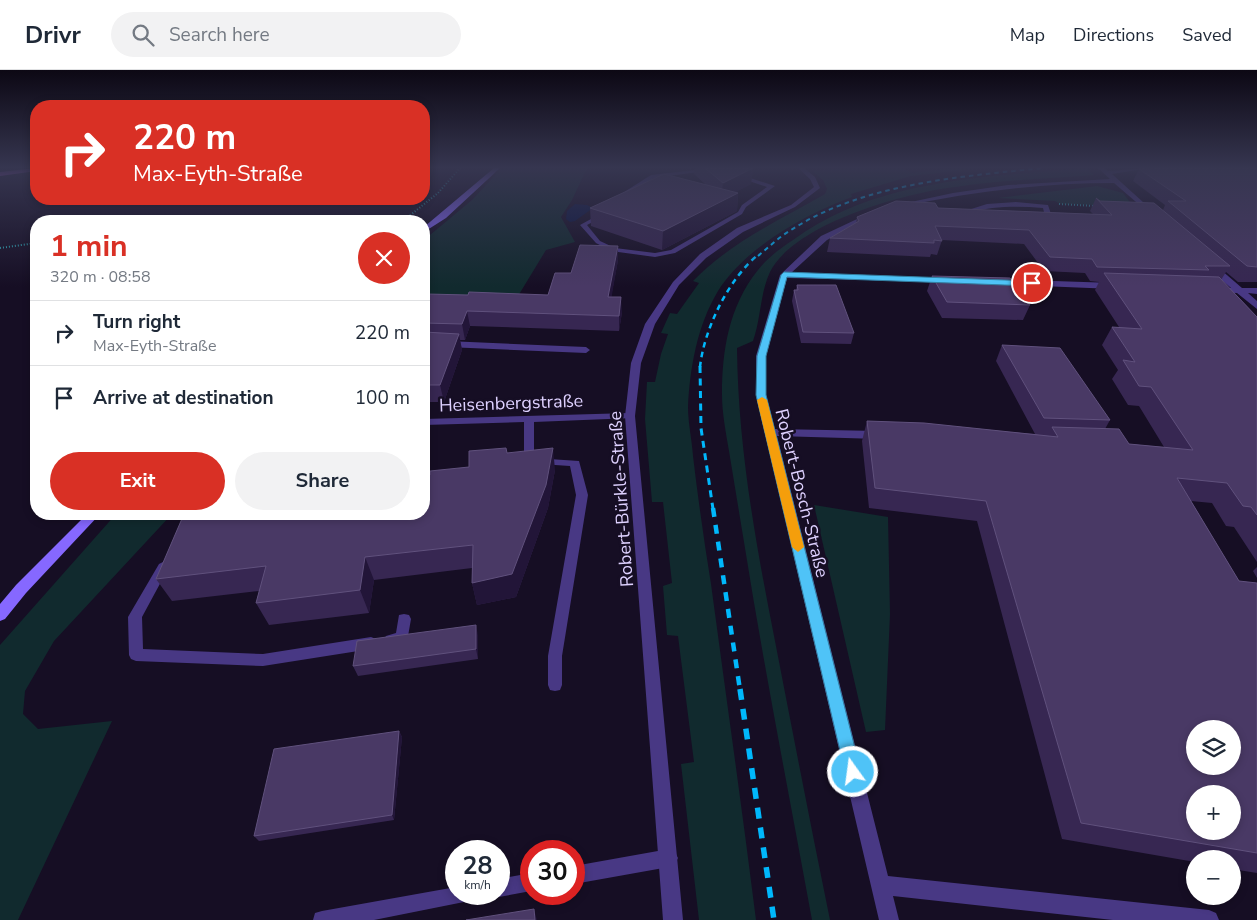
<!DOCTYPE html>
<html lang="en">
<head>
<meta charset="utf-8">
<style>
  :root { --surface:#fff; --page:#f2f2f3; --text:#1f2937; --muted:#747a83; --line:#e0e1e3; --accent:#d93025 }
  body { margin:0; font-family:"Nunito Sans",sans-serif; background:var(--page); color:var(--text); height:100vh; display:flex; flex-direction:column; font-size:19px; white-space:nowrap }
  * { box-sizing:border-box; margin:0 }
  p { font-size:16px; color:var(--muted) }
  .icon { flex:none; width:28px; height:28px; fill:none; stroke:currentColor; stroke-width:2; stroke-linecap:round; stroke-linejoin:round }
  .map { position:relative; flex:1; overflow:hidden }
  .details { position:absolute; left:30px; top:145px; width:400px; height:305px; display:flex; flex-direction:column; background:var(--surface); border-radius:20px; box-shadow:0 2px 8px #0003 }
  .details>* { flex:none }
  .guide { position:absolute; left:30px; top:30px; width:400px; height:105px; border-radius:20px; box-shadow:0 2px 8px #0003; background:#d93025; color:#fff; overflow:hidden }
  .buttons { position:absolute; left:1186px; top:650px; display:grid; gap:10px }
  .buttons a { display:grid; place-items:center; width:55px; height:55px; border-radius:50%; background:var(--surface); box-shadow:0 2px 8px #0003; font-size:25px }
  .speed { position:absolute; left:445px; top:770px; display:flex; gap:10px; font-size:25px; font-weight:700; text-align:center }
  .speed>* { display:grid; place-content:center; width:65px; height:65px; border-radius:50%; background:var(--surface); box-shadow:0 2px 8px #0003; line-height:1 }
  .speed small { font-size:12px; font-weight:400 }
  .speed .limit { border:8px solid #d22; background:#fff; color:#111 }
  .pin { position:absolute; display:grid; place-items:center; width:42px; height:42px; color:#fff; margin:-21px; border:2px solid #fff; border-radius:50%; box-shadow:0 1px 5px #0007 }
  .me { position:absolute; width:55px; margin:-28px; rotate:346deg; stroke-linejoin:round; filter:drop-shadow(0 0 4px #0008) }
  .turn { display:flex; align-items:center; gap:18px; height:105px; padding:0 20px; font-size:22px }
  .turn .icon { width:65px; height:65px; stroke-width:2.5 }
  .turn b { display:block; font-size:35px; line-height:42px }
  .round { display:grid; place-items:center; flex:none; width:52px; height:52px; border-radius:26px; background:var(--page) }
  .head { display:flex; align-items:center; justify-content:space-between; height:85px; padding:0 20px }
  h1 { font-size:30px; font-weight:700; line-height:38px; color:var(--accent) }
  .primary-button { display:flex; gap:10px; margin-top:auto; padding:10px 20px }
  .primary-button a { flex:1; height:58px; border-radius:30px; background:var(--accent); color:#fff; font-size:20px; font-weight:700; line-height:58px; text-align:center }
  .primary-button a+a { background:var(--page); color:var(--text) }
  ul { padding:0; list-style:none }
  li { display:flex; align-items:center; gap:15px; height:65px; padding:0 20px; border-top:1px solid var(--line) }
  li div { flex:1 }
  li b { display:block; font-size:19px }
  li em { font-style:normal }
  header { display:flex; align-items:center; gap:30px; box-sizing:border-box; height:70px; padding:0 25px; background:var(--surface); border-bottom:1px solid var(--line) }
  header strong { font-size:24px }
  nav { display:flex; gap:28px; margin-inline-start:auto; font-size:18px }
  .search { width:350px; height:45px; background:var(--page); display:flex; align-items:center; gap:12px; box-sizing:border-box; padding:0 18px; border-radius:28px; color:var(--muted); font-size:19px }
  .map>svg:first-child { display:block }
  .green { fill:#112a2e }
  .water { fill:#091442 }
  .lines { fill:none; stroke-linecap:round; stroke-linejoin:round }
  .path { stroke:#2da8b7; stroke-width:2; stroke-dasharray:1 2; stroke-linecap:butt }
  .lane { fill:#483884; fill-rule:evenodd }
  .street { fill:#483884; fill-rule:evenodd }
  .secondary { fill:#8668ff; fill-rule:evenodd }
  .primary { fill:#dd58ff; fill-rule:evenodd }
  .rail-far4 { stroke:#00b8fc; stroke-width:2; stroke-dasharray:4.5 4; stroke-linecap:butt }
  .rail-far3 { stroke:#00b8fc; stroke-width:2.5; stroke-dasharray:5.5 4.5; stroke-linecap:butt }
  .rail-far2 { stroke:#00b8fc; stroke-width:3; stroke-dasharray:7 5.5; stroke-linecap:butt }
  .rail-far1 { stroke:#00b8fc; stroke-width:4.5; stroke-dasharray:9 8; stroke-linecap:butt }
  .rail { stroke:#00b8fc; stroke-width:5.5; stroke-dasharray:11 9; stroke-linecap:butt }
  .wall { fill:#372752 }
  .shaded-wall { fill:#221538 }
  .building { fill:#493965; stroke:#60517d; fill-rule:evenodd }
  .route { fill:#4fc3f7; stroke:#337fa1 }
  .slow { fill:#f59e0b }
  .labels { text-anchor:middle; stroke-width:5; stroke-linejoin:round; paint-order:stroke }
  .street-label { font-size:18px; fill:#ded1ff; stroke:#160e24 }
</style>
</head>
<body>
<header>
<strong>Drivr</strong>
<div class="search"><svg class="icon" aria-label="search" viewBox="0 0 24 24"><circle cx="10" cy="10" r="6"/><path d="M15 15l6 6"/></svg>Search here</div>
<nav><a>Map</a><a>Directions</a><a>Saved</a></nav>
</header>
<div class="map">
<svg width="1257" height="850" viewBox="0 0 1257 850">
  <rect width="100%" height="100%" fill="#160e24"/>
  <!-- green -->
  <path class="green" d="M502 98H587L572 130 561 147 575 172 546 180 512 236H424V170L472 130Z
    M843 98H903L912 103 953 98H982L911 106 851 124 852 127C805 144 745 178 718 221 697 256 690 298 688 337 688 353 692 370 693 386 698 428 704 471 711 514 726 626 742 738 756 850H699L681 694 694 692 678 566 667 565 663 516 672 513 663 432H652L645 349 647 312H655L661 284 668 264 661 263 670 243 677 244 699 213 693 211C731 172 778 151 825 124L827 119 823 110 812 101Z
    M1087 98 1094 105C1048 109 1001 110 955 117 905 123 795 153 770 202 760 223 761 249 753 271L737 278C738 377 756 475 775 571 793 664 811 757 830 850H812C789 724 764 598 744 472 739 442 734 411 729 381 726 363 722 343 722 325 722 280 729 236 758 200 767 188 781 178 793 170 877 108 988 107 1087 98Z
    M1097 116 1123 123 1133 136 1060 134 1055 131 998 128Z
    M814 435 888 447 890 544 885 660 866 662Z
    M116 444H172L54 571 25 621 23 644 38 659 112 651 18 850H0V575Z"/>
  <!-- water -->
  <path class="water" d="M575 134 587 135 593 138 575 151 570 152 566 149 567 141Z"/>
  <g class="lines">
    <!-- path -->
    <path class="path" d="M1059 134 1095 136
      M403 151 438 123 460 98
      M0 178 36 173"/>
    <!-- lane -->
    <path class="lane" d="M712 98H728L654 108 623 127 618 126 651 105Z
      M738 98H744L750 108 775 116 746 137 742 144 675 183 655 187 611 181 596 173 580 155 602 143H606V145L587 155 600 171 615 178 655 183 671 180 738 142 742 135 767 117 746 110Z
      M1016 132 1048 135 1051 144C1047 147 1038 147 1034 144L1035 143 1044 142 1043 138C1017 136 993 136 968 143L965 141 987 134Z
      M424 270 586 277 590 280 586 283 424 276Z
      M630 343 633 344 635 346 633 348 534 352V388L579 391 588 425 562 586V615L560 620 555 621 550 620 548 615V586L576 425 570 396 525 393 524 391V352L424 355V349Z
      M163 492 167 494 169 497 142 547 143 579 263 584 371 567 376 569 378 573 376 577 371 579 263 596 136 591 131 589 129 585 128 547 159 494Z
      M404 544 409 545 411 549 407 572 391 576 386 574 384 570 386 566 396 563 399 545Z
      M669 779 675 782 678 788 675 794 669 797 574 814V796Z
      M531 803V821L499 827 493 824H499V809Z
      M456 817V824H477L474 830 374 850H313L315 843 322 841Z"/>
    <!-- street -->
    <path class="street" d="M798 98H804L815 107 820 118 795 137 743 162 706 188 679 215 655 254 641 293 635 346 683 850H663L625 346 631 293 645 254 673 212 700 184 737 158 791 135 814 117 810 109Z
      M1098 98H1104L1108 101 1149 98 1112 104 1154 142V144H1150L1114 113C1042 113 971 122 900 137L897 135 953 123 1008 115 1110 109Z
      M872 142 874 143V145L827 170 791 203 947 208 951 210 947 212 787 208 766 286V325L775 359 879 361 885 365 879 369 777 366 888 806 1209 840 1216 843 1219 850H1113L893 826 899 850H879L756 325V286L780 205 821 166Z
      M1207 193H1213L1242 218H1257V224L1248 223 1257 231V239L1237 223 1211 222 1210 220 1214 217 1231 218 1207 197Z
      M997 209 1114 213 1118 216 1114 219 994 214V210Z"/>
    <!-- secondary -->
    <path class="secondary" d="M494 98H500L446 148 424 162V157Z
      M87 444H100L26 523 5 549 0 551V534L16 515Z"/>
    <!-- primary -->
    <path class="primary" d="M36 98V101L0 106V102Z"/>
    <!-- rail-far4 -->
    <path class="rail-far4" d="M758 186C769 177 779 167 791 160 862 114 962 106 1044 98"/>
    <!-- rail-far3 -->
    <path class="rail-far3" d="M700 297C704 259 729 208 759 184"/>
    <!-- rail-far2 -->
    <path class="rail-far2" d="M700 296 701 358 713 439"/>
    <!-- rail-far1 -->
    <path class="rail-far1" d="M713 438 740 620"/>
    <!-- rail -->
    <path class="rail" d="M740 619 774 850"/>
  </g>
  <!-- wall -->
  <path class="wall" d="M687 98H753L751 114 735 122 738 123 737 141 662 180 591 156 590 138 705 114 694 104 695 98 688 99Z
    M1257 98V212H1238L1226 202 1221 210 1257 247V492L1234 457 1226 456 1212 433 1191 431 1239 511 1257 513V803L1232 799V789H1195V792L1062 769 977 451 869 438 862 371 867 351 1035 364 996 291 1002 275 1110 350 1105 359 1129 374 1164 377 1139 336 1128 335 1112 309 1118 300 1102 275 1112 257H1119L1095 220 1099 212 1090 211 1085 203 1044 201 1024 174 942 170 937 185 931 184 930 187 827 182 830 168 856 153 857 147 938 138 1093 144 1090 141 1096 128 1100 131 1163 140 1165 135 1133 111 1139 99Z
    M618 176V190L611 227 622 242 619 261 470 256 465 270H460L462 280 444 332H424V229L468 225H548L571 203Z
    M932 206 1030 235 1023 250 942 248 927 221Z
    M797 215 854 263 851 274 801 273 792 231 794 220H796Z
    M507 383 555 400 548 438 516 527 477 535 472 513V498L374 510 369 543 269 555 256 533 259 521 172 531 156 509 430 405 469 397Z
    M1257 497V508L1253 501Z
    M478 565V589L358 606 353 596Z
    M399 661 402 667 394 750 259 771 254 766Z"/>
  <!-- shaded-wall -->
  <path class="shaded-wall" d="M753 98 751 114 721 130 723 113Z
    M738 123 737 141 662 180 663 161Z
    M618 176V190L609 242 608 227Z
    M621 227 622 242 619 261V246Z
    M467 241 470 256 465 270 462 254Z
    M459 264 462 280 444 332 440 315Z
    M553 378 555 400 548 438 516 527 477 535 472 513Z
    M365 487 374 510 369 543 360 520Z
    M476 555 478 565V589L476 579Z
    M399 661 402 667 394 750 392 745Z
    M534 839 537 850H535Z"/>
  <!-- building -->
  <path class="building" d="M705 98H753L723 113Z
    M1153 98H1257V197L1247 196 1168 131H1186L1139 99H1152Z
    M664 104 738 123 663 161 590 138Z
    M1096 128 1100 131 1154 133 1230 196H1205L1209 200 1097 197 1092 189 1050 187 1029 160 935 156 942 171 934 170V173L830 168 859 151 857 147 896 131 935 133 938 138 1112 145Z
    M580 175 618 176 608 227H621L619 246 467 241 462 254 424 253V229L427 224 468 225 469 222 548 225 555 203H571Z
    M1104 203 1219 207 1257 247V445L1251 437 1243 436 1227 413 1177 408 1239 511 1257 513V783L1081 753 986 431 875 418 867 351 924 353 1058 367 1052 357 1119 359 1129 374 1193 380 1151 317 1139 316 1123 290 1135 292 1112 257 1142 259ZM1195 659H1232V696H1195ZM1195 724H1232V761H1195Z
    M932 206 1010 208 1030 235 947 232Z
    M797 215H836L854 263 803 262 794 220H798Z
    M424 262 459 264 440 315H424Z
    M1002 275 1060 278 1110 350 1044 348Z
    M506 378 507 383 553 378 546 415 512 504 472 513 473 475 365 487 360 520 256 533 266 496 156 509 184 444H424V406L430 405V401L469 397V381Z
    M476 555V579L353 596 357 571Z
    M399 661 392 745 254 766 274 679Z
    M534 839 535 850H466Z"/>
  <!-- sky -->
  <linearGradient id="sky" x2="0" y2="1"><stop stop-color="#0c0814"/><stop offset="0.45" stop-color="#363650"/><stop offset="1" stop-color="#363650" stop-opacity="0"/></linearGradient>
  <rect width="1257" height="217" fill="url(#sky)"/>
  <!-- route -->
  <path class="route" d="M784 202 1032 211 1036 213 1032 216 787 207 766 286V325L861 702 859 707 853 710 847 707 845 702 756 325 757 286 781 205Z"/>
  <!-- slow -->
  <path class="slow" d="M762 327 767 330 804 477 798 482 792 477 757 330Z"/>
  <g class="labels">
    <!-- street labels -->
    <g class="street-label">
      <text transform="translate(511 333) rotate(-2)" y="6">Heisenbergstraße</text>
      <text transform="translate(802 423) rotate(76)" y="6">Robert-Bosch-Straße</text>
      <text transform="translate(621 429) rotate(-94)" y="6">Robert-Bürkle-Straße</text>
    </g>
  </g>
</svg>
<div class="buttons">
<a><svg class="icon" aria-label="layers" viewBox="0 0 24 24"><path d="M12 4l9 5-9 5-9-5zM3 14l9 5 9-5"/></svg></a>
<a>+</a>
<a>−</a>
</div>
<div class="speed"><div>28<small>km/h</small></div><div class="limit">30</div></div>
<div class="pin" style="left:1032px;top:213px;background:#d93025"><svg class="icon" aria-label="arrive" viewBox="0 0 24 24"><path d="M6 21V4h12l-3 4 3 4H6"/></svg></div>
<svg class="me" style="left:853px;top:702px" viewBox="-20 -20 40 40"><circle r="17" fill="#4fc3f7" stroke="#fff" stroke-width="3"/><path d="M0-11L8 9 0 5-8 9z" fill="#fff"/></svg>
<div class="guide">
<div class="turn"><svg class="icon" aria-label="right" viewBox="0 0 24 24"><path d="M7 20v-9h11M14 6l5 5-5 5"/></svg><div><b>220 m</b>Max-Eyth-Straße</div></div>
</div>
<section class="details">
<div class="head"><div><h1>1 min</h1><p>320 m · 08:58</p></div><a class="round" style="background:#d93025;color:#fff"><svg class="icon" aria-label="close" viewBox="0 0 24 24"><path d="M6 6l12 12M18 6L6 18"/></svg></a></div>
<ul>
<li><svg class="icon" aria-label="right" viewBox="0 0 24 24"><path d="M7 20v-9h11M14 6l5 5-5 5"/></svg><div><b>Turn right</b><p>Max-Eyth-Straße</p></div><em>220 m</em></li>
<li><svg class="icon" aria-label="arrive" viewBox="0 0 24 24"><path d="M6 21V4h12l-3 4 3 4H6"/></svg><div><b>Arrive at destination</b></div><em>100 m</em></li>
</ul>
<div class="primary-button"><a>Exit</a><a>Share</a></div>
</section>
</div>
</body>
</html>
